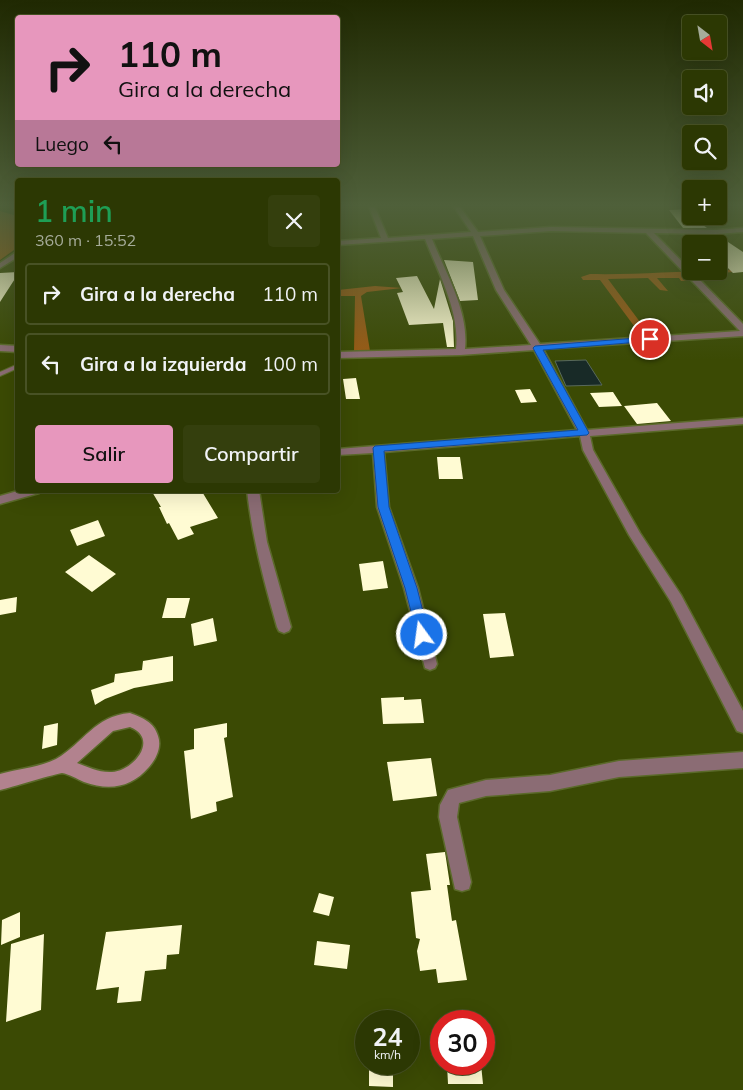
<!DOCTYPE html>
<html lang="es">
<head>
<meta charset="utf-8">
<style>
  :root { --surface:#2c3803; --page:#343f0d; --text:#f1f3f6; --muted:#a6ac9a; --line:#485225; --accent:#e797bd }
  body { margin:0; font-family:Mulish,sans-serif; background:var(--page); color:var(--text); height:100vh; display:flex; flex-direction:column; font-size:19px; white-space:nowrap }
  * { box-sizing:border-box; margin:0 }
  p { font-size:16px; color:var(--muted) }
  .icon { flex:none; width:28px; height:28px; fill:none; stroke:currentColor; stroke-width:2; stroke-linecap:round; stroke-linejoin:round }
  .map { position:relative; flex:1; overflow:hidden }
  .drawer { position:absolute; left:15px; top:178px; width:325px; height:315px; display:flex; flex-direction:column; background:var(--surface); border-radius:5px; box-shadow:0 5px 20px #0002,0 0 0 1px var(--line) }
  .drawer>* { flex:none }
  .hud { position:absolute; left:15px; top:15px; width:325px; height:152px; border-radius:5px; box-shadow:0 5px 20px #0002,0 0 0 1px var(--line); background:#e797bd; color:#111; overflow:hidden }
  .needle { width:32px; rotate:149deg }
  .controls { position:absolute; left:682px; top:15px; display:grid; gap:10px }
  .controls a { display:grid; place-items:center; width:45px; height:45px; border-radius:5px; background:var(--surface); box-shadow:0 5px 20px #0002,0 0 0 1px var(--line); font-size:25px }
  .speed { position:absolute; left:355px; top:1010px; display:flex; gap:10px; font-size:25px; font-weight:700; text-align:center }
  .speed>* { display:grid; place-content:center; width:65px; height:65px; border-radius:50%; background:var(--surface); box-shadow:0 5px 20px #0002,0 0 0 1px var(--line); line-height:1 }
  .speed small { font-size:12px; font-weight:400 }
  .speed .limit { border:8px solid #d22; background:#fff; color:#111 }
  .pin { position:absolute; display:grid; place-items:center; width:42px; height:42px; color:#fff; margin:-21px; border:2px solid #fff; border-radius:50%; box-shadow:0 1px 5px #0007 }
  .me { position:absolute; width:55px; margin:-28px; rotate:346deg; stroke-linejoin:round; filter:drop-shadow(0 0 4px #0008) }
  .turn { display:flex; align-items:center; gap:18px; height:105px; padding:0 20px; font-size:22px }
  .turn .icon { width:65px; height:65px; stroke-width:2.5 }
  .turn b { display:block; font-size:35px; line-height:42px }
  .then { display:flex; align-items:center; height:48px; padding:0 20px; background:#0003; gap:10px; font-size:19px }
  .round { display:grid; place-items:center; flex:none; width:52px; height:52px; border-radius:5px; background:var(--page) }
  .summary { display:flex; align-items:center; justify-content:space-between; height:85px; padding:0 20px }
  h1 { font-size:30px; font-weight:600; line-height:38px; color:#1e9e55 }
  .primary-button { display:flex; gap:10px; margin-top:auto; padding:10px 20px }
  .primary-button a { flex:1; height:58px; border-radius:5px; background:var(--accent); color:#111; font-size:20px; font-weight:600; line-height:58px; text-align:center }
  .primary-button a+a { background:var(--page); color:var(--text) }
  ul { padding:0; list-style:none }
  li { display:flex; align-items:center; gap:15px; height:62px; margin:0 10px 8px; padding:0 10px; border:2px solid var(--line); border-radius:5px }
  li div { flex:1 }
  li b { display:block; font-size:19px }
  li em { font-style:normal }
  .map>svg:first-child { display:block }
  .green { fill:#995b15 }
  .water { fill:#182a27; stroke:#58695c }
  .building { fill:#fffbd3 }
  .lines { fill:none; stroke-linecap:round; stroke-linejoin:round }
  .lane-casing { stroke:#5b6a2a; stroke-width:2 }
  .street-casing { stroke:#5b6a2a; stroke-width:3 }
  .secondary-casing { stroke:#5b6a2a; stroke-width:3 }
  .lane { fill:#8b6c74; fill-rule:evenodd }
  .street { fill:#8b6c74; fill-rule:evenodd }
  .secondary { fill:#b2828e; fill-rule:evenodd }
  .route { fill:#1a73e8; stroke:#114b97 }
</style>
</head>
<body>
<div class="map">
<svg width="743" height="1090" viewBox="0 0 743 1090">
  <rect width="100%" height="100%" fill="#3b4a04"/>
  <!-- green -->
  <path class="green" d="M0 211 17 216 18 247 0 260Z
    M719 269 743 271 691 276 693 280 681 281 679 278H657L668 291 660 290 648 278 608 279 643 326 637 330 600 280H583L581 277 590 274C634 275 676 271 719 271Z
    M375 286 402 288 367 292 361 296 370 351H354L355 296H338V290Z"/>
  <!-- water -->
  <path class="water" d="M586 360 602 385 566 386 555 361Z"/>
  <!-- building -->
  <path class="building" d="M691 209V216L707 228H683L669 210Z
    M692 235 716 236 719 238V236L743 252V272L733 273 719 259V244H701Z
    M444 260 473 262 478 300 460 301Z
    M18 272V274L0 302V273Z
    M417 276 434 309 440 279 453 321 454 347H447L443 323 409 325 397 293 403 292 396 278Z
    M356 378 360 399H346L343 379Z
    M530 389 537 402 521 403 515 390Z
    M613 392 622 406 599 407 590 393Z
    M657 403 671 421 637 424 624 406Z
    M437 457H460L463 479H439Z
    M151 490H201L218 518 190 527 194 534 178 540 169 523 167 524 159 507H161Z
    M98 520 105 536 77 546 70 530Z
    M89 555 116 574 92 592 65 572Z
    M383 561 388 588 363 591 359 564Z
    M17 597 16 612 0 615V600Z
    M167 598H190L185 618H162Z
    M505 613 514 656 490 658 483 614Z
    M213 618 217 641 194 646 191 624Z
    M173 656V681L134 688 105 699 95 705 91 690 114 682 115 674 142 670 143 661Z
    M404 697V700L421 699 424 723 383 724 381 698Z
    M58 723 57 745 42 749 44 726Z
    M227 723V737L224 738 233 797 216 802 217 811 191 819 184 751 194 749V729Z
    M431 758 437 796 393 801 387 762Z
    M445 852 450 885H447L452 921 456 920 467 980 438 983 436 969 420 971 417 951 420 939 416 938 411 892 431 890 426 854Z
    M319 893 334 897 329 916 313 912Z
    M20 912V937L1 945 2 920Z
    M182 925 179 954 167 955 166 969 145 971 141 1001 117 1003 119 987 96 990 106 932Z
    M44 934 41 1010 6 1022 11 944Z
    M317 941 350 945 347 969 314 965Z
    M369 1064H393V1087L369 1086Z
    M447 1064H481L483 1084H448Z"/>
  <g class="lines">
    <!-- lane casing -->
    <g class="lane-casing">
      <path id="lane" d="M16 365H18V368L0 376V372Z"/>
    </g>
    <!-- street casing -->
    <g class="street-casing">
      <path id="street" d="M12 207H18V210Z
        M369 207H375L388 238 471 232 454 207H460L478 232 551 227 716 230 743 228V232L716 234 654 233 743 324V336L543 349 587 430 743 418V424L590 436 593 450 640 533 681 595 743 711V733L737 731 671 602 629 535 583 450 580 436 384 452 389 507 418 588 437 664 435 668 430 670 425 668 404 588 377 507 373 453 338 455V449L577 430 534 350 460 355 338 358V352L456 349C460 312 439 274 425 239L338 245V241L381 238ZM551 231 646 233 740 331 540 344 504 290 480 236ZM473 236 496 290 531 345 465 349C469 311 446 274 432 239Z
        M18 251V257L0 268V263Z
        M0 345 18 346V352L0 351Z
        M21 490H41L39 493 0 504V496Z
        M247 490H259L267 542 291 627 289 631 284 633 279 631 277 627C264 582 252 537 247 490Z
        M743 752V768L619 777 550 791 486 796 459 803 457 817 471 882 469 889 462 891 455 889 439 817 440 805 448 790 486 780 550 775 619 761Z"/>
    </g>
    <!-- secondary casing -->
    <g class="secondary-casing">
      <path id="secondary" d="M130 713C143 718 154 722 158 736 162 747 156 759 149 767 131 788 109 791 84 782 77 779 69 774 62 773 58 773 9 788 0 790V774C18 769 40 767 56 759 84 743 94 716 130 713ZM130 727C160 739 133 771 112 772 100 773 88 767 77 763L113 731Z"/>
    </g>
    <!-- lane -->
    <use href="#lane" class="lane"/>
    <!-- street -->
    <use href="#street" class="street"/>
    <!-- secondary -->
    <use href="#secondary" class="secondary"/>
  </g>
  <!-- sky -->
  <linearGradient id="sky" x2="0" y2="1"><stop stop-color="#202902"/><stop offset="0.57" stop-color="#4f603a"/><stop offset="1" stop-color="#4f603a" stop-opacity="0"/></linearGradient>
  <rect width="743" height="360" fill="url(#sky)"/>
  <!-- route -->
  <path class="route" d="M650 337 653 339 652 341 543 350 589 433 587 435 384 451 389 507 417 588 429 635 427 639 422 640 418 639 405 588 378 507 373 448 375 446 578 430 533 348 535 346Z"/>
</svg>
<div class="controls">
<a><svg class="needle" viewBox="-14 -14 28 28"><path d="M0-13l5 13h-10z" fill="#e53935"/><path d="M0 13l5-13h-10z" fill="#a6ac9a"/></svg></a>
<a><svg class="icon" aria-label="sound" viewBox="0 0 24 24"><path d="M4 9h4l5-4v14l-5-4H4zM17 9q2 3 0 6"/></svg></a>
<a><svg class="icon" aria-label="search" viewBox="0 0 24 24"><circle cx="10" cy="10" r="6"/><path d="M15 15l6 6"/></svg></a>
<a>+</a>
<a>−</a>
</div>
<div class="speed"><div>24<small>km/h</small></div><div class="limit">30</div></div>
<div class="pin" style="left:650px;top:339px;background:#d93025"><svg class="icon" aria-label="arrive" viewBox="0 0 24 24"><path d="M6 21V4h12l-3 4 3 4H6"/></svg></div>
<svg class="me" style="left:422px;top:635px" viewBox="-20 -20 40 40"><circle r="17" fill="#1a73e8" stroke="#fff" stroke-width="3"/><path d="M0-11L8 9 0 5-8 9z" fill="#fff"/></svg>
<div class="hud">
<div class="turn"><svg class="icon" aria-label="right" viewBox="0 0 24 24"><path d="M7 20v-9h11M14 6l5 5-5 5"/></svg><div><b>110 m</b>Gira a la derecha</div></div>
<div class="then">Luego<svg class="icon" aria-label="left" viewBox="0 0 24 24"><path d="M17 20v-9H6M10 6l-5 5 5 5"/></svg></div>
</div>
<section class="drawer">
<div class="summary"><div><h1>1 min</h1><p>360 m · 15:52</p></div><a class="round"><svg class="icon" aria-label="close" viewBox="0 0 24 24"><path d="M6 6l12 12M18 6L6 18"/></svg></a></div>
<ul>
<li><svg class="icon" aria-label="right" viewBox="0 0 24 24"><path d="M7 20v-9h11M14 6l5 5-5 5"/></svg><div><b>Gira a la derecha</b></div><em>110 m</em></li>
<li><svg class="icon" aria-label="left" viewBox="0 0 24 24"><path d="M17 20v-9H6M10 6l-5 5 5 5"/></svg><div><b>Gira a la izquierda</b></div><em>100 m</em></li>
</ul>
<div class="primary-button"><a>Salir</a><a>Compartir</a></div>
</section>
</div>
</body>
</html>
